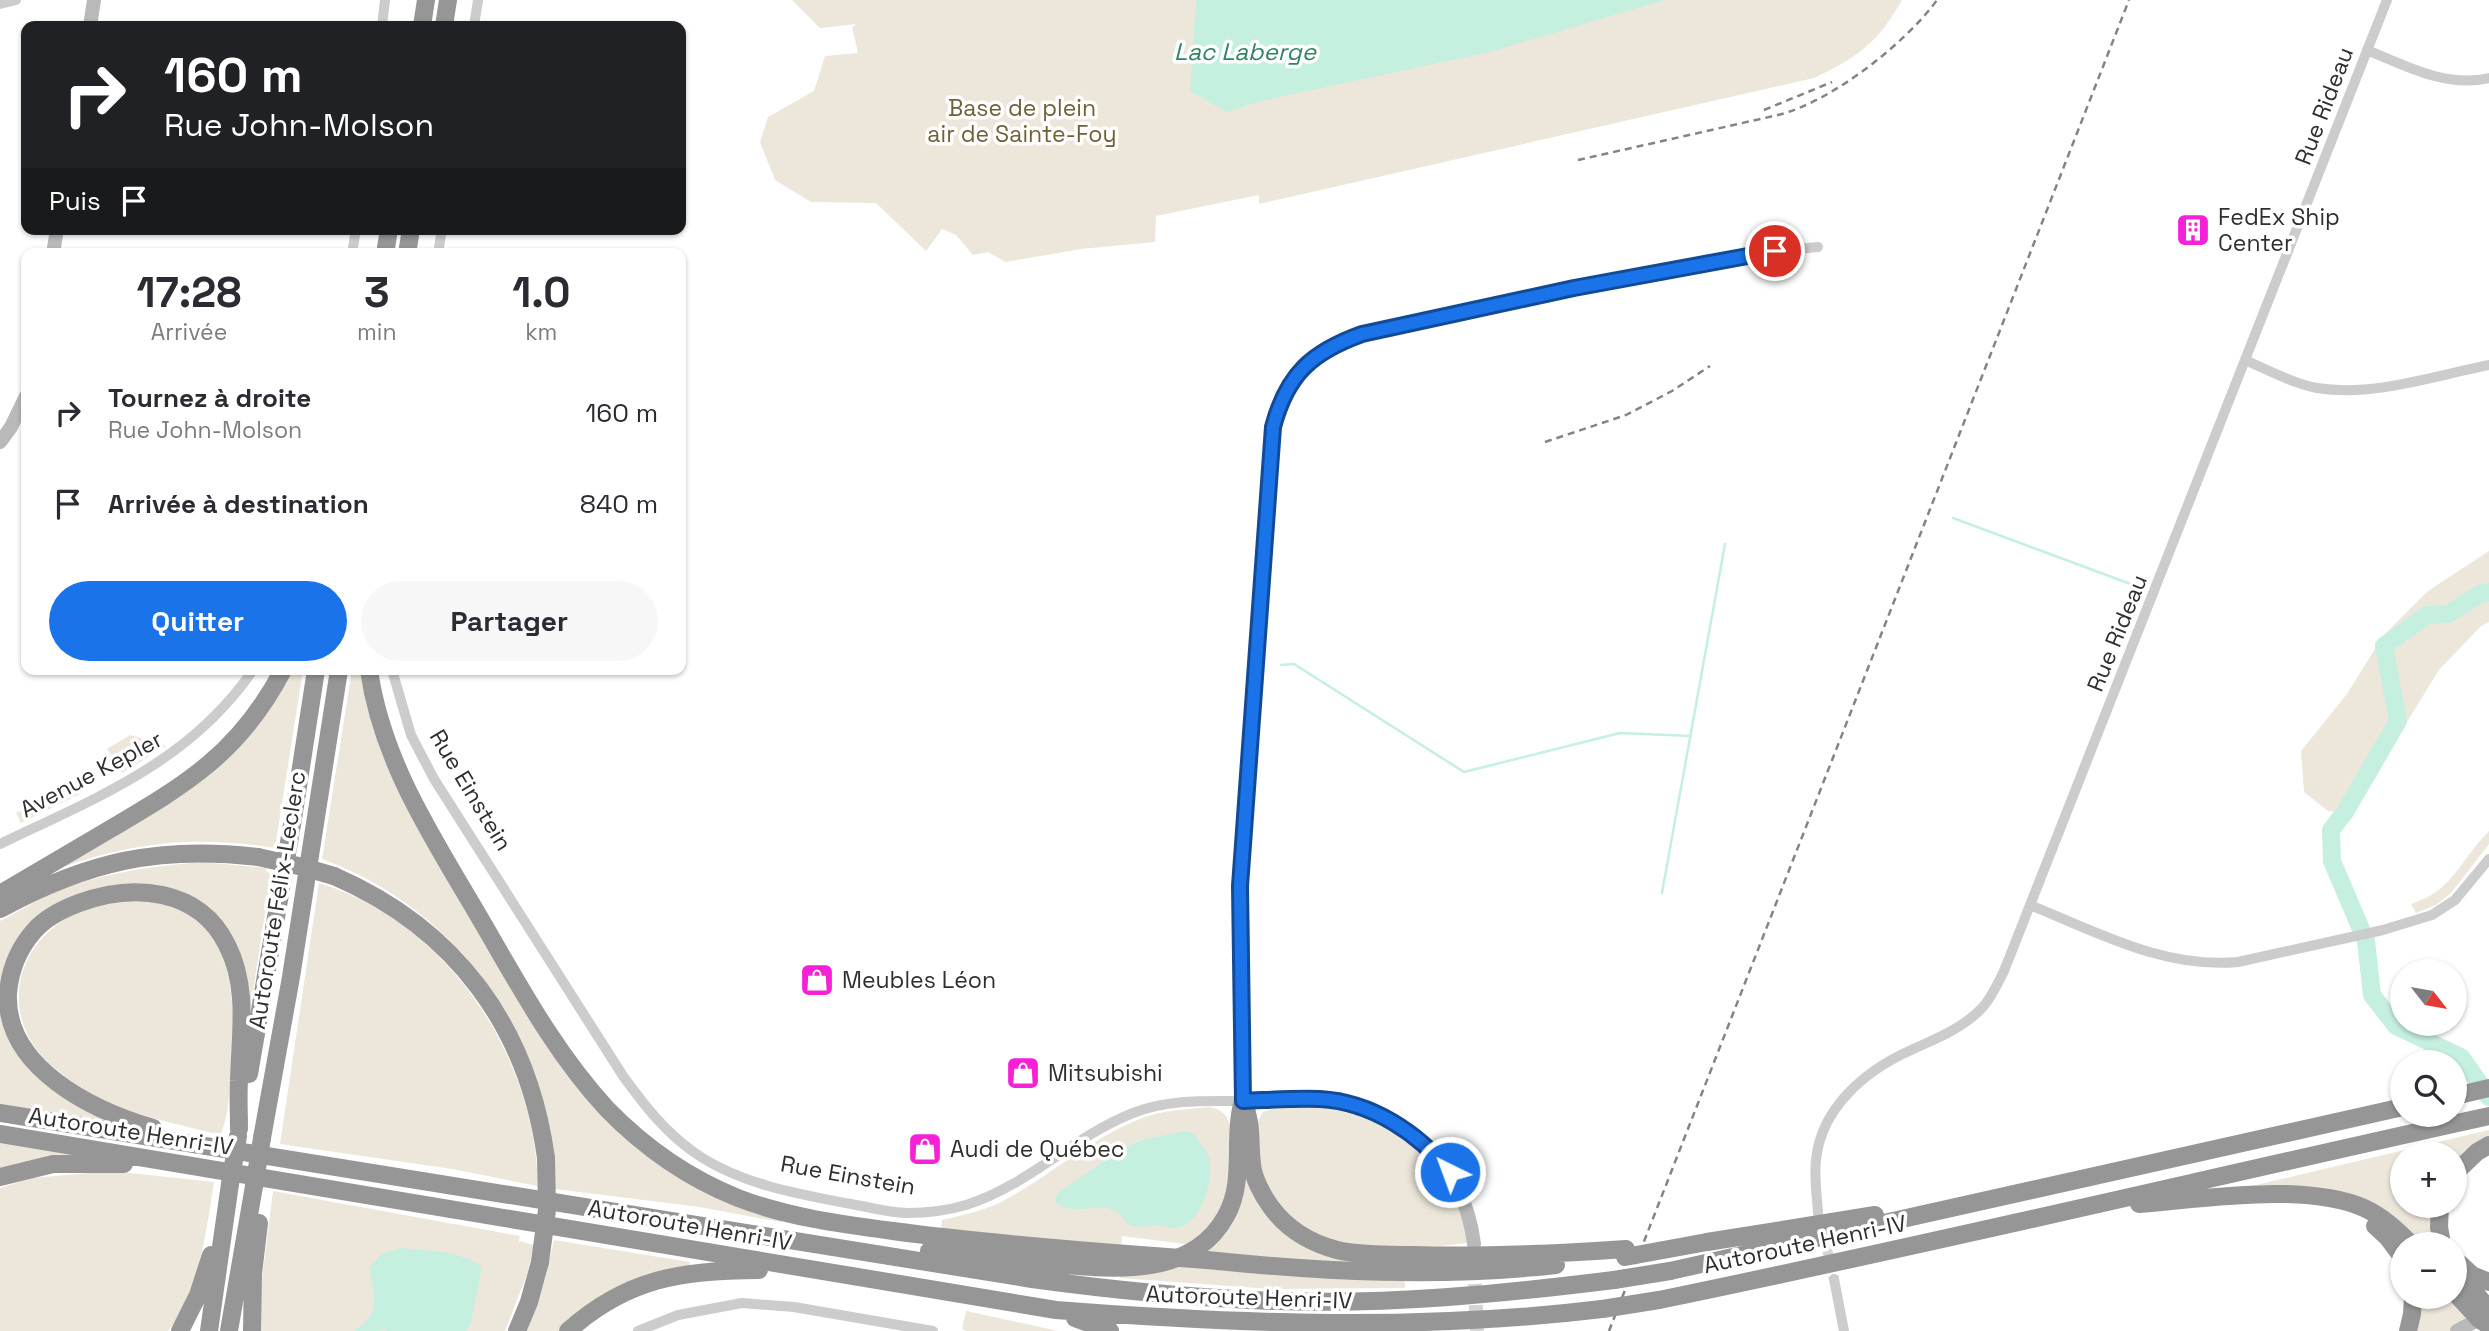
<!DOCTYPE html>
<html lang="fr">
<head>
<meta charset="utf-8">
<style>
  :root { --surface:#fff; --page:#f7f7f7; --text:#2b2b33; --muted:#7c7c81; --accent:#1a73e8 }
  body { margin:0; font-family:"Space Grotesk",sans-serif; background:var(--page); color:var(--text); height:100vh; display:flex; flex-direction:column; font-size:26px; white-space:nowrap }
  * { box-sizing:border-box; margin:0 }
  p { font-size:23px; color:var(--muted) }
  .icon { flex:none; width:38px; height:38px; fill:none; stroke:currentColor; stroke-width:2; stroke-linecap:round; stroke-linejoin:round }
  .map { position:relative; flex:1; overflow:hidden }
  .side { position:absolute; left:21px; top:248px; width:665px; height:427px; display:flex; flex-direction:column; background:var(--surface); border-radius:14px; box-shadow:0 2px 5px #0004 }
  .side>* { flex:none }
  .hud { position:absolute; left:21px; top:21px; width:665px; height:214px; border-radius:14px; box-shadow:0 2px 5px #0004; background:#202124; color:#fff; overflow:hidden }
  .needle { width:46px; rotate:121deg }
  .controls { position:absolute; left:2390px; top:959px; display:grid; gap:14px }
  .controls a { display:grid; place-items:center; width:77px; height:77px; border-radius:50%; background:var(--surface); box-shadow:0 2px 5px #0004; font-size:35px }
  .pin { position:absolute; display:grid; place-items:center; width:60px; height:60px; color:#fff; margin:-30px; border:4px solid #fff; border-radius:50%; box-shadow:0 2px 7px #0007 }
  .me { position:absolute; width:77px; margin:-38px; rotate:318deg; stroke-linejoin:round; filter:drop-shadow(0 0 5px #0008) }
  .turn { display:flex; align-items:center; gap:24px; height:147px; padding:0 28px; font-size:32px }
  .turn .icon { width:91px; height:91px; stroke-width:2.5 }
  .turn b { display:block; font-size:49px; line-height:60px }
  .then { display:flex; align-items:center; height:66px; padding:0 28px; background:#0003; gap:14px; font-size:26px }
  .eta { display:flex; justify-content:space-evenly; align-items:center; height:119px; text-align:center }
  .eta b { font-size:42px; font-weight:700; line-height:49px }
  .cta { display:flex; gap:14px; margin-top:auto; padding:14px 28px }
  .cta a { flex:1; height:80px; border-radius:42px; background:var(--accent); color:#fff; font-size:28px; font-weight:700; line-height:80px; text-align:center }
  .cta a+a { background:var(--page); color:var(--text) }
  ul { padding:0; list-style:none }
  li { display:flex; align-items:center; gap:21px; height:91px; padding:0 28px }
  li div { flex:1 }
  li b { display:block; font-size:26px }
  li em { font-style:normal }
  .map>svg:first-child { display:block }
  .green { fill:#ede7db }
  .water { fill:#c5efdf }
  .lines { fill:none; stroke-linecap:round; stroke-linejoin:round }
  .stream { stroke:#c5efdf; stroke-width:2.5 }
  .river { stroke:#c5efdf; stroke-width:18 }
  .street-tunnel { stroke:#d5d5d5; stroke-width:10; stroke-dasharray:10 5; stroke-linecap:butt }
  .secondary-tunnel { stroke:#d5d5d5; stroke-width:14; stroke-dasharray:14 7; stroke-linecap:butt }
  .street { stroke:#ccc; stroke-width:10 }
  .secondary { stroke:#b9b9b9; stroke-width:14 }
  .highway { stroke:#969696; stroke-width:18 }
  .rail { stroke:#848484; stroke-width:2.5; stroke-dasharray:7 5; stroke-linecap:butt }
  .highway-bridge { stroke:#969696; stroke-width:18 }
  .route-casing { stroke:#114b97; stroke-width:18 }
  .route { stroke:#1a73e8; stroke-width:12 }
  .labels { text-anchor:middle; stroke-width:7; stroke-linejoin:round; paint-order:stroke }
  .street-label { font-size:23px; fill:#2f2f2f; stroke:#fff }
  .park-label { font-size:23px; fill:#6f6137; stroke:#fff }
  .poi-label { font-size:23px; fill:#2f2f2f; stroke:#fff; text-anchor:start }
  .water-label { font-size:24px; font-style:italic; fill:#308563; stroke:#fff }
</style>
</head>
<body>
<div class="map">
<svg width="2489" height="1331" viewBox="0 0 2489 1331">
  <rect width="100%" height="100%" fill="#fff"/>
  <!-- green -->
  <path class="green" d="M792 0H1902C1878 43 1858 57 1814 78L1259 204V195L1156 216 1155 242 1081 249 1006 262 988 252 973 255 956 235 942 229 926 251 876 203 811 202 775 180 760 142 768 117 814 91 825 56 858 53 852 27 857 24 820 28Z
    M2489 551V622L2481 626 2439 670 2350 814 2328 811 2304 792 2301 751 2347 694 2383 636 2428 591Z
    M289 670H303L275 848C197 836 138 841 63 867L61 863 151 814 184 793 218 767Z
    M352 670H362L378 740 594 1107 781 1219V1222L699 1207 555 1189C554 1043 460 909 322 859Z
    M130 735 166 746 122 773 107 749Z
    M73 785 80 794 21 823 16 813Z
    M2489 831V844L2451 893 2436 905 2416 913 2411 904C2453 891 2460 860 2489 831Z
    M202 862 267 868 266 871 271 874 249 1017 221 924 117 888 17 945 9 1032 103 1116 101 1121 0 1104V921C18 912 35 901 53 893 101 873 151 866 202 862Z
    M319 883C428 916 508 1018 531 1127 535 1146 538 1166 537 1186L452 1169 280 1144Z
    M130 900C142 901 156 900 168 904 235 924 237 1008 231 1066 229 1088 230 1115 220 1135 171 1122 116 1113 74 1083 59 1072 42 1059 32 1043 0 989 29 932 83 910 98 903 114 902 130 900Z
    M1209 1107C1216 1108 1223 1111 1227 1118 1233 1127 1230 1141 1230 1151 1230 1183 1225 1235 1185 1244L1122 1236 1121 1247 941 1229 942 1220C963 1215 984 1211 1003 1201 1052 1175 1093 1136 1145 1117 1165 1110 1188 1109 1209 1107Z
    M1278 1107C1291 1107 1304 1106 1316 1107 1375 1113 1445 1152 1460 1212 1463 1222 1467 1233 1467 1243 1404 1251 1304 1260 1271 1194 1266 1184 1261 1175 1260 1164 1258 1146 1252 1127 1263 1112Z
    M2489 1130V1138L2464 1151 2455 1161V1153H2403V1206H2434L2436 1244H2421C2395 1215 2356 1190 2317 1187 2297 1185 2276 1187 2256 1185Z
    M0 1139 83 1153V1158C53 1158 28 1161 0 1170Z
    M112 1171 214 1182C206 1231 200 1291 168 1331H0V1188L32 1178Z
    M1249 1175 1266 1213 1392 1266 1278 1260 1200 1252 1242 1177Z
    M273 1191 520 1236 519 1241 534 1245 527 1274 505 1331H260V1296Z
    M554 1240 690 1262 689 1266C635 1273 597 1292 558 1331H527L546 1276Z
    M1174 1265C1251 1274 1328 1281 1405 1280V1288L1271 1289 1120 1278V1274Z
    M2418 1297H2449L2465 1315V1320L2449 1331H2414Z
    M966 1311 1058 1331H966L962 1329Z"/>
  <!-- water -->
  <path class="water" d="M1196 0H1665L1490 52 1261 101 1227 112 1190 91Z
    M1185 1131C1195 1132 1195 1135 1200 1143 1203 1148 1207 1151 1209 1157 1215 1178 1201 1226 1175 1228 1170 1228 1164 1226 1159 1225 1151 1225 1141 1228 1132 1226 1122 1222 1124 1211 1107 1208 1092 1206 1067 1215 1056 1202V1196L1059 1192 1120 1150 1142 1140Z
    M400 1248C427 1251 460 1250 482 1267L471 1323 466 1331H387L382 1329 378 1331H354C382 1313 375 1295 369 1267L382 1254Z"/>
  <g class="lines">
    <!-- stream -->
    <path class="stream" d="M1953 518 2136 586
      M1281 665 1294 664 1464 772 1620 733 1691 736
      M1662 893 1725 544"/>
    <!-- river -->
    <path class="river" d="M2489 592 2478 595 2448 614 2427 615 2384 646 2398 721 2345 812 2331 830 2332 861 2366 941 2372 995 2396 1026 2461 1057 2489 1097"/>
    <!-- street-tunnel -->
    <path class="street-tunnel" d="M1823 1232 1834 1279"/>
    <!-- secondary-tunnel -->
    <path class="secondary-tunnel" d="M1474 1263 1477 1331"/>
    <!-- street -->
    <path class="street" d="M0 4 16 0
      M382 26 385 0
      M474 26 478 0
      M2367 50C2406 66 2446 88 2489 78
      M352 254 356 229
      M438 254 442 229
      M2245 360C2268 370 2292 383 2317 388 2373 397 2434 376 2489 365
      M392 670 411 735 434 779 623 1076C645 1106 665 1132 695 1153 741 1185 803 1195 856 1205 873 1208 891 1213 908 1213 926 1213 949 1210 966 1205 1027 1186 1074 1136 1133 1113 1168 1099 1206 1101 1243 1101L1240 886 1274 427C1287 374 1312 352 1362 334 1511 302 1666 261 1818 247
      M0 844C96 798 190 762 253 670
      M2030 905C2097 932 2164 969 2238 962L2383 930 2432 915 2455 900 2489 859
      M1818 1213C1817 1196 1814 1178 1816 1160 1821 1108 1865 1071 1909 1051 1935 1039 1962 1029 1982 1008 1992 997 1998 983 2004 971L2387 0
      M1834 1279 1844 1331
      M638 1331 678 1315 742 1303 794 1307 933 1331"/>
    <!-- secondary -->
    <path class="secondary" d="M90 26 94 0
      M53 254 57 229
      M0 442 11 427 26 396
      M1243 1101C1270 1100 1298 1096 1324 1099 1404 1109 1464 1163 1474 1244
      M2457 1331 2487 1315"/>
    <!-- highway -->
    <path class="highway" d="M422 26 426 0
      M444 26 448 0
      M385 254 389 229
      M407 254 411 229
      M369 670C382 763 435 841 481 920 519 985 555 1053 607 1109 644 1147 688 1178 738 1198 787 1217 840 1224 893 1231 966 1241 1040 1247 1114 1253
      M334 876C456 929 528 1027 546 1158
      M0 894C36 873 71 852 107 831 185 785 239 754 283 670
      M0 909C87 862 158 845 258 857
      M249 1074 293 819 316 670
      M2455 1096 2489 1088
      M1243 1101C1253 1125 1249 1139 1252 1164 1253 1178 1263 1196 1271 1207 1287 1229 1311 1243 1337 1250 1361 1256 1388 1254 1412 1255 1484 1257 1554 1254 1626 1249
      M0 1113 1032 1279C1113 1290 1194 1298 1275 1301 1389 1305 1501 1294 1614 1280
      M153 1128C94 1111 4 1068 8 993 10 970 19 948 34 931 46 917 63 909 79 903 133 883 199 888 227 945 249 988 240 1035 239 1081 238 1097 239 1113 239 1129
      M0 1134 1056 1310C1238 1324 1421 1331 1602 1309
      M262 1138 291 977 339 670
      M2455 1173 2477 1152 2489 1145
      M0 1177 53 1164H124
      M2139 1204C2203 1199 2305 1182 2364 1208 2382 1216 2397 1230 2411 1244
      M2440 1206 2439 1227 2442 1244
      M2375 1226 2388 1238 2403 1258
      M1707 1242 1875 1215
      M929 1251C966 1255 1004 1259 1041 1263 1103 1268 1190 1282 1226 1216 1246 1181 1232 1138 1243 1101
      M1207 1260C1323 1272 1439 1278 1556 1265
      M2460 1264 2472 1275 2489 1282
      M2455 1270 2489 1309
      M1670 1271 2403 1107
      M2455 1293 2479 1319 2489 1326
      M1659 1300C1937 1243 2212 1177 2489 1116
      M1075 1318 1110 1331
      M180 1331 198 1295 211 1255
      M209 1331 230 1184
      M229 1331 254 1186
      M252 1331 253 1274 259 1223
      M517 1331 529 1302 540 1262
      M568 1331C627 1278 683 1270 759 1270
      M2408 1331 2412 1314 2413 1297"/>
    <!-- rail -->
    <path class="rail" d="M1764 110 1832 82
      M1578 160 1778 115C1831 102 1905 44 1937 0
      M1545 442 1626 415 1672 391 1710 366
      M1609 1331 2129 0"/>
    <!-- highway-bridge -->
    <path class="highway-bridge" d="M258 857 303 867 334 876
      M230 1184 238 1136
      M254 1186 262 1138
      M1114 1253 1207 1260
      M1625 1257 1707 1242
      M540 1262 547 1210 546 1158
      M1614 1280 1670 1271
      M1602 1309 1659 1300"/>
  </g>
  <g class="lines">
    <!-- route casing -->
    <g class="route-casing">
      <path id="route" d="M1450 1172C1418 1133 1372 1102 1320 1099 1294 1098 1269 1100 1243 1101L1240 886 1273 427C1287 374 1312 352 1362 334L1574 288 1775 251"/>
    </g>
    <!-- route -->
    <use href="#route" class="route"/>
  </g>
  <!-- icons -->
  <defs>
    <g id="building-square" transform="scale(1.75)"><rect x="-9" y="-9" width="18" height="18" rx="4" fill="#f620d7" stroke="#fff"/><path d="M-4-6H4V6H1V3H-1V6H-4ZM-2.5-4.3h1.7v1.8h-1.7ZM.8-4.3h1.7v1.8H.8ZM-2.5-1h1.7V.8h-1.7ZM.8-1h1.7V.8H.8Z" fill="#fff"/></g>
    <g id="shop-square" transform="scale(1.75)"><rect x="-9" y="-9" width="18" height="18" rx="4" fill="#f620d7" stroke="#fff"/><path d="M-5-2.5h2.3a2.7 3.5 0 0 1 5.4 0H5L5.5 6h-11ZM-1.5-2.5h3a1.5 2.3 0 0 0-3 0Z" fill="#fff"/></g>
  </defs>
  <g fill-rule="evenodd">
    <use href="#building-square" x="2193" y="230"/>
    <use href="#shop-square" x="817" y="980"/>
    <use href="#shop-square" x="1023" y="1073"/>
    <use href="#shop-square" x="925" y="1149"/>
  </g>
  <g class="labels">
    <!-- street labels -->
    <g class="street-label">
      <text transform="translate(2324 106) rotate(-69)" y="8">Rue Rideau</text>
      <text transform="translate(2117 633) rotate(-68)" y="8">Rue Rideau</text>
      <text transform="translate(91 774) rotate(-28)" y="8">Avenue Kepler</text>
      <text transform="translate(471 790) rotate(59)" y="8">Rue Einstein</text>
      <text transform="translate(277 900) rotate(-81)" y="8">Autoroute Félix-Leclerc</text>
      <text transform="translate(131 1131) rotate(9)" y="8">Autoroute Henri-IV</text>
      <text transform="translate(848 1175) rotate(10)" y="8">Rue Einstein</text>
      <text transform="translate(690 1225) rotate(10)" y="8">Autoroute Henri-IV</text>
      <text transform="translate(1805 1244) rotate(-12)" y="8">Autoroute Henri-IV</text>
      <text transform="translate(1249 1297) rotate(2)" y="8">Autoroute Henri-IV</text>
    </g>
    <!-- park labels -->
    <g class="park-label">
      <text x="1022" y="116">Base de plein<tspan x="1022" dy="26">air de Sainte-Foy</tspan></text>
    </g>
    <!-- poi labels -->
    <g class="poi-label">
      <text x="2218" y="225">FedEx Ship<tspan x="2218" dy="26">Center</tspan></text>
      <text x="842" y="988">Meubles Léon</text>
      <text x="1048" y="1081">Mitsubishi</text>
      <text x="950" y="1157">Audi de Québec</text>
    </g>
    <!-- water labels -->
    <g class="water-label">
      <text x="1245" y="60">Lac Laberge</text>
    </g>
  </g>
</svg>
<div class="controls">
<a><svg class="needle" viewBox="-14 -14 28 28"><path d="M0-13l5 13h-10z" fill="#e53935"/><path d="M0 13l5-13h-10z" fill="#7c7c81"/></svg></a>
<a><svg class="icon" aria-label="search" viewBox="0 0 24 24"><circle cx="10" cy="10" r="6"/><path d="M15 15l6 6"/></svg></a>
<a>+</a>
<a>−</a>
</div>
<div class="pin" style="left:1775px;top:251px;background:#d93025"><svg class="icon" aria-label="arrive" viewBox="0 0 24 24"><path d="M6 21V4h12l-3 4 3 4H6"/></svg></div>
<svg class="me" style="left:1450px;top:1172px" viewBox="-20 -20 40 40"><circle r="17" fill="#1a73e8" stroke="#fff" stroke-width="3"/><path d="M0-11L8 9 0 5-8 9z" fill="#fff"/></svg>
<div class="hud">
<div class="turn"><svg class="icon" aria-label="right" viewBox="0 0 24 24"><path d="M7 20v-9h11M14 6l5 5-5 5"/></svg><div><b>160 m</b>Rue John-Molson</div></div>
<div class="then">Puis<svg class="icon" aria-label="arrive" viewBox="0 0 24 24"><path d="M6 21V4h12l-3 4 3 4H6"/></svg></div>
</div>
<section class="side">
<div class="eta">
<div><b>17:28</b><p>Arrivée</p></div>
<div><b>3</b><p>min</p></div>
<div><b>1.0</b><p>km</p></div>
</div>
<ul>
<li><svg class="icon" aria-label="right" viewBox="0 0 24 24"><path d="M7 20v-9h11M14 6l5 5-5 5"/></svg><div><b>Tournez à droite</b><p>Rue John-Molson</p></div><em>160 m</em></li>
<li><svg class="icon" aria-label="arrive" viewBox="0 0 24 24"><path d="M6 21V4h12l-3 4 3 4H6"/></svg><div><b>Arrivée à destination</b></div><em>840 m</em></li>
</ul>
<div class="cta"><a>Quitter</a><a>Partager</a></div>
</section>
</div>
</body>
</html>
